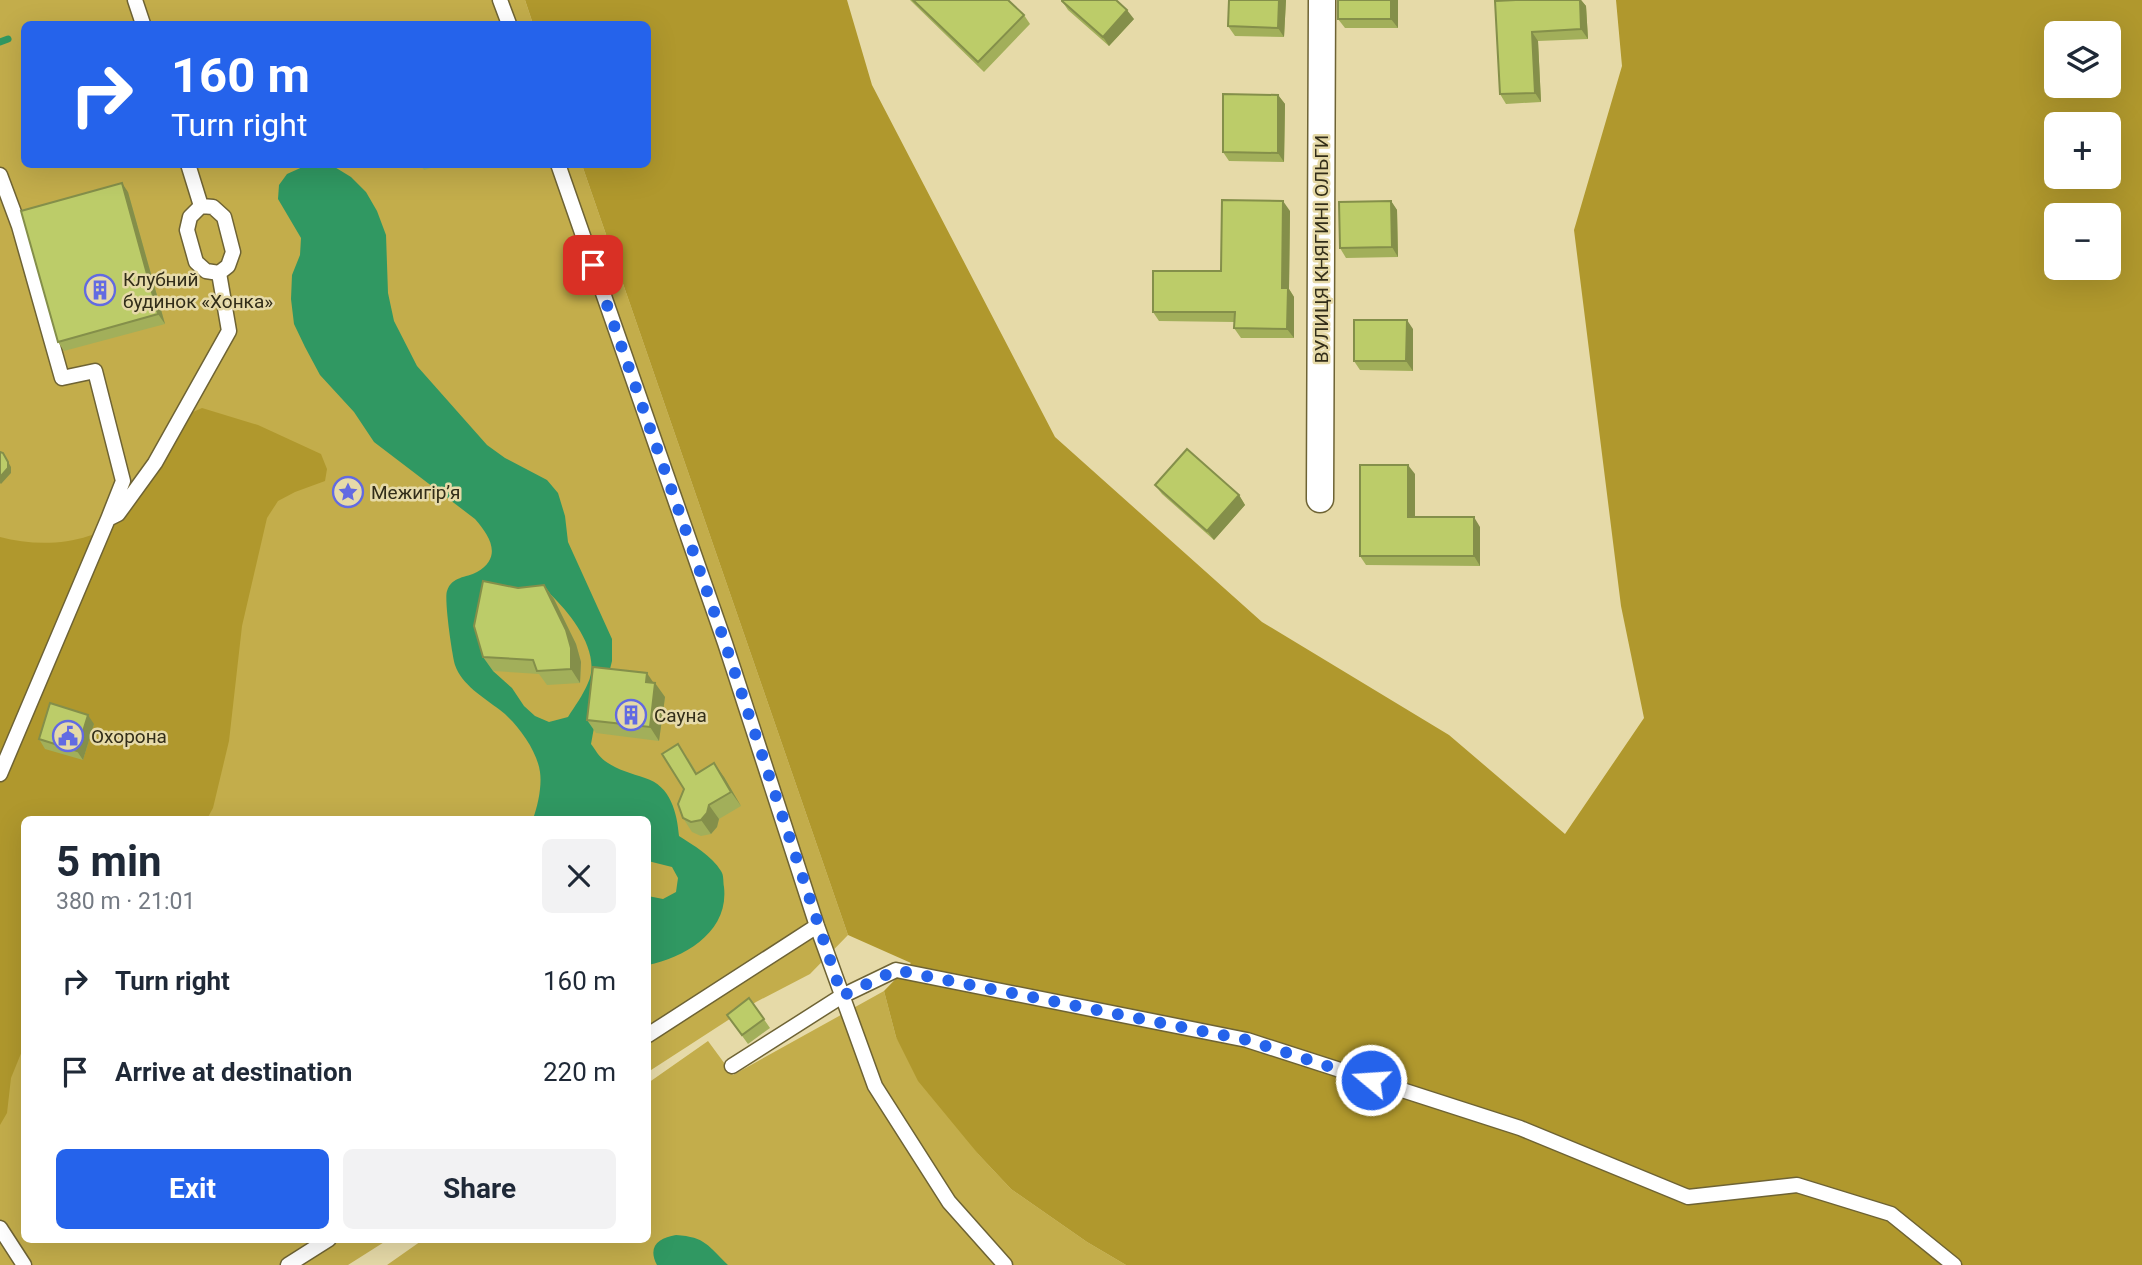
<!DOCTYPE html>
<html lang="en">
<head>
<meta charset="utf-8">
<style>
  :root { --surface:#fff; --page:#f2f2f3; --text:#1f2937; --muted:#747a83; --accent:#2563eb }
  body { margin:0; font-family:Roboto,sans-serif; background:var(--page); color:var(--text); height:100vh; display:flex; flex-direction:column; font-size:26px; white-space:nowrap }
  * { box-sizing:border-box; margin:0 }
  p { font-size:23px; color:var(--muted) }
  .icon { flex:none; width:38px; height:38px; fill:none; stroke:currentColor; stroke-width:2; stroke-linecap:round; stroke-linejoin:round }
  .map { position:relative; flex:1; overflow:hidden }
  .drawer { position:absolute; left:21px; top:816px; width:630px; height:427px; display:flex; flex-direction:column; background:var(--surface); border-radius:10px; box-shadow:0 7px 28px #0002 }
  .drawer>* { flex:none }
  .guide { position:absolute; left:21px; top:21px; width:630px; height:147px; border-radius:10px; box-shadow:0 7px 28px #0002; background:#2563eb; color:#fff; overflow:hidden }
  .tools { position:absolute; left:2044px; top:21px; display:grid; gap:14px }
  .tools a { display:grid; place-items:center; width:77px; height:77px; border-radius:10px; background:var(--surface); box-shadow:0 7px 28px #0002; font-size:35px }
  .pin { position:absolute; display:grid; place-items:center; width:60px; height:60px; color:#fff; margin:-30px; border-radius:14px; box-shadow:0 4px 10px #0006 }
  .me { position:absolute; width:77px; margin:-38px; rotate:288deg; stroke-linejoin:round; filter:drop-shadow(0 0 5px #0008) }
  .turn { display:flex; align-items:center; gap:24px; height:147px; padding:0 35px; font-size:32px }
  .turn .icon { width:91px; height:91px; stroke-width:2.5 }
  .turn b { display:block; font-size:49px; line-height:60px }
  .round { display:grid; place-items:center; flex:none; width:74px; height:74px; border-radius:10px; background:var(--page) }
  .overview { display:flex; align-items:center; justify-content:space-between; height:119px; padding:0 35px }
  h1 { font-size:42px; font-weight:700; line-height:52px }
  .button { display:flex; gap:14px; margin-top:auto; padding:14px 35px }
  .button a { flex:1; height:80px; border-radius:10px; background:var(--accent); color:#fff; font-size:28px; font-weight:700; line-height:80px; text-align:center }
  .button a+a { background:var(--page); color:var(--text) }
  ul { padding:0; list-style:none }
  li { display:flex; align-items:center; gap:21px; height:91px; padding:0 35px }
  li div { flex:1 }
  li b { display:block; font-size:26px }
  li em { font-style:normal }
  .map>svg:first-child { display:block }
  .green { fill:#c3ad4b }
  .forest { fill:#b0982d; fill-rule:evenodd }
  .water { fill:#309862; fill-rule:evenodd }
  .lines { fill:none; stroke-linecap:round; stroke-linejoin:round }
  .stream { stroke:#309862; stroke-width:7 }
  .service-casing { stroke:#6e6334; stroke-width:17 }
  .minor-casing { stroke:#6e6334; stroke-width:29 }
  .service { stroke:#fff; stroke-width:14 }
  .minor { stroke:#fff; stroke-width:26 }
  .wall { fill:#a2af5a }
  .shaded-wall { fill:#848f4a }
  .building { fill:#bccc69; stroke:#848f4a; stroke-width:2 }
  .route { stroke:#2563eb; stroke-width:12; stroke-dasharray:0 21.6 }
  .labels { text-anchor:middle; stroke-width:5; stroke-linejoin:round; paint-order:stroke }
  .street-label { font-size:19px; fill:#322d19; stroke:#e6daa8 }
  .poi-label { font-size:19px; fill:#322d19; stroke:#e6daa8; text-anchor:start }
</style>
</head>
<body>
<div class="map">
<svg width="2142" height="1265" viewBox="0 0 2142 1265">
  <rect width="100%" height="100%" fill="#e6daa8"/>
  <!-- green -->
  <path class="green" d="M0 0H525L533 24H24V164L582 165 848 935 810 974 756 1002 648 1072V819H24V1239H389L348 1265H0Z
    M884 991 896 1037 979 1155 1011 1189 1087 1242 1126 1265H387L424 1239H648V1083L708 1041 733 1075Z"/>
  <!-- forest -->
  <path class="forest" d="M525 0H847L872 85 1055 437 1262 622 1449 735 1565 834 1644 718 1621 606 1574 230 1622 66 1616 0H2142V1265H1126L1087 1242 1011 1189 979 1155 918 1081 896 1037 884 991 911 963 848 935 582 165 648 164V24H533ZM2056 33H2109V86H2056ZM2056 124H2109V177H2056ZM2056 215H2109V268H2056Z
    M202 408 258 425 321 454 327 469 325 481 295 492 278 501 267 518 242 626 229 741 213 808 207 819H24V1046L11 1078 7 1113 0 1125V537C41 548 94 545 127 514 140 502 162 441 171 422Z"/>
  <!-- water -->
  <path class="water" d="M307 165 333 166 351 177 366 192 377 211 386 235 388 293 394 321 417 366 487 445 505 458 547 480 558 493 565 516 568 542 612 639V661L607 681 601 689 591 744C595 749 599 757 605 761 617 770 631 773 645 778 671 786 677 813 679 836 693 845 712 856 721 871 724 875 723 882 724 887 729 932 685 957 648 965V896L663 899 676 892 678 878 672 867 648 861 651 836 648 831V819H533C538 805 542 786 540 772 537 750 517 723 500 710 483 697 462 685 455 665 452 655 444 599 447 591 452 576 466 578 477 572 503 557 490 536 475 519L374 442 354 412 320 375 305 347 294 324 291 299 292 275 300 255 301 238 278 199 279 185 287 174ZM551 595C571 614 602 653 588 683 583 695 575 706 568 717L549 722 535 716 524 706 512 688 493 671Z
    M676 1235C706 1237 708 1246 728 1265H657C647 1246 659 1238 676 1235Z"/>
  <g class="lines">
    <!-- stream -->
    <path class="stream" d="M0 42 8 39"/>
    <!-- service casing -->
    <g class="service-casing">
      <path id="service" d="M135 0 143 24
        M500 0 509 24
        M188 164 201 206
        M558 164 725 643 817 926 875 1086 949 1202 1005 1265
        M0 175 19 226 62 378 95 371 123 481 108 519
        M201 206 213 207 224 217 233 252 228 266 219 273 206 271 196 262 187 230 190 217Z
        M0 774 108 519 118 514 155 463 229 331 219 273
        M648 1035 817 926
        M732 1066 842 996 896 970 1247 1040 1520 1128 1688 1197 1797 1185 1891 1214 1954 1265
        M0 1228 24 1265
        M288 1265 329 1239"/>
    </g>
    <!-- minor casing -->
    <g class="minor-casing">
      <path id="minor" d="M1320 499 1322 0"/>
    </g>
    <!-- service -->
    <use href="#service" class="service"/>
    <!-- minor -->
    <use href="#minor" class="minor"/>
  </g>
  <!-- wall -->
  <path class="wall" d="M910 0H1008L1024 15 1030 24 984 72Z
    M1286 0 1284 37 1235 36 1228 26Z
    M1398 0V28H1345L1338 19Z
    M1516 0H1581L1586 6 1588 39 1538 41 1541 102 1506 104 1500 94Z
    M1062 1 1134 19 1109 46 1068 10Z
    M1278 95 1285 104 1284 162 1229 161 1223 152Z
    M420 164H444L424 170Z
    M128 192 165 324 64 351 58 342Z
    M1391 201 1397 210 1398 257 1346 258 1340 248Z
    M1290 211 1289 289 1294 297V338H1241L1234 328V322L1159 321 1153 312 1221 271Z
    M1413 329V371L1360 370 1354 361Z
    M1415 474V517L1480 527V566L1366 565 1360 556Z
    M1155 485 1239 495 1245 505 1214 540 1162 494Z
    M544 585 554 599 576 644 581 662 580 683 547 685 539 674 493 671 483 657 518 588Z
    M653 683H655L665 697 659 741 596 733 587 720Z
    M94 724 83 760 45 749 39 739Z
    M688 758 697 773 724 777 741 806 719 819 717 827 711 834 701 836 692 832 683 818 684 789Z
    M749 998 770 1028 748 1044 727 1015Z"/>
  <!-- shaded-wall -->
  <path class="shaded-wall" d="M1279 0H1286L1284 37 1278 28Z
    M1391 0H1398V28L1391 19Z
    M1580 0H1581L1586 6 1588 39 1581 29Z
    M1127 10 1134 19 1109 46 1103 37Z
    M1532 32 1538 41 1541 102 1535 93Z
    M1278 95 1285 104 1284 162 1278 153Z
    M122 183 128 192 165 324 158 314Z
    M1283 201 1290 211 1289 289 1294 297V338L1287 329 1282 288Z
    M1391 201 1397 210 1398 257 1392 247Z
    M1407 320 1413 329V371L1406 361Z
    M3 453 11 467V473L1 484 0 483V477Z
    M1408 465 1415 474V526L1408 517Z
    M1239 495 1245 505 1214 540 1207 531Z
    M1474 517 1480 527V566L1474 556Z
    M544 585 554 599 576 644 581 662 580 683 571 669Z
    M647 673 655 685V683L665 697 659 741 650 727 646 682Z
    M88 715 94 724 83 760 77 751Z
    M714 763 724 777 741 806 731 792Z
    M709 805 719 819 717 827 711 834 701 820Z"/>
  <!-- building -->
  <path class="building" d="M913 0H1008L1024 15 978 62Z
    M1062 0H1116L1127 10 1103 37 1062 1Z
    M1229 0H1279L1278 28 1228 26Z
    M1338 0H1391V19H1338Z
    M1516 0H1580L1581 29 1532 32 1535 93 1500 94 1495 1Z
    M1223 94 1278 95V153L1223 152Z
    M122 183 158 314 58 342 21 211Z
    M1222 200 1283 201 1282 288H1288L1287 329 1234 328 1235 312H1153V271H1221Z
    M1391 201 1392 247 1340 248 1339 202Z
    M1354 320H1407L1406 361H1354Z
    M1187 449 1239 495 1207 531 1155 485Z
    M0 452 3 453 8 462V468L0 477Z
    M1360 465H1408V517H1474V556H1360Z
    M483 581 518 588 544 585 566 630 571 648V669L537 671 533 660 483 657 474 626Z
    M593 667 647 673 646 682 655 683 650 727 587 720Z
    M50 703 88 715 77 751 39 739Z
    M678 744 696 774 714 763 731 792 709 805 707 813 701 820 691 822 683 818 678 804 684 789 662 754Z
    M749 998 764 1019 742 1035 727 1015Z"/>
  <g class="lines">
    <!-- route -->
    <path class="route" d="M593 265 725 643 842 996 896 970 1247 1040 1371 1080"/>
  </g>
  <!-- icons -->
  <defs>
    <g id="building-ring" transform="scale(1.575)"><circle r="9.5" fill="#e6daa8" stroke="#626ae2" stroke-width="1.5"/><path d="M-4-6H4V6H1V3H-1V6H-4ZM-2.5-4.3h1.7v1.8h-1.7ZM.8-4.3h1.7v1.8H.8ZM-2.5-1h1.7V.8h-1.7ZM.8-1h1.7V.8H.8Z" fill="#626ae2"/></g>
    <g id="sight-ring" transform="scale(1.575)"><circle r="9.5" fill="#e6daa8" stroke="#626ae2" stroke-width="1.5"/><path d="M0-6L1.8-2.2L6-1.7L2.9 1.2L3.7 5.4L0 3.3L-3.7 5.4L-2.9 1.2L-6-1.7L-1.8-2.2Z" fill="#626ae2"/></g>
    <g id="civic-ring" transform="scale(1.575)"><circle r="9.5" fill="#e6daa8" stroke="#626ae2" stroke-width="1.5"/><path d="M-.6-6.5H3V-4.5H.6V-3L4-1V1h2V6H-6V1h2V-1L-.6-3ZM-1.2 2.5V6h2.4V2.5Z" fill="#626ae2"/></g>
  </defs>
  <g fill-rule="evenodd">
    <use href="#building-ring" x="100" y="290"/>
    <use href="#sight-ring" x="348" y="492"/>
    <use href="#building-ring" x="631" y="715"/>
    <use href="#civic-ring" x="68" y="736"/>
  </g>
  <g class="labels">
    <!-- street labels -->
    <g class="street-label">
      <text transform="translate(1321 249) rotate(-90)" y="7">ВУЛИЦЯ КНЯГИНІ ОЛЬГИ</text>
    </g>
    <!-- poi labels -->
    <g class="poi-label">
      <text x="123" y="286">Клубний<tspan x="123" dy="22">будинок «Хонка»</tspan></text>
      <text x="371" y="499">Межигір’я</text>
      <text x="654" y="722">Сауна</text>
      <text x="91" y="743">Охорона</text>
    </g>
  </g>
</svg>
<div class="tools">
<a><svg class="icon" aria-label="layers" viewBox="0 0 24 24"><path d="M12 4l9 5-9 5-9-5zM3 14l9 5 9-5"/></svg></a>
<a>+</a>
<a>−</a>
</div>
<div class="pin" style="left:593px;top:265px;background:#d93025"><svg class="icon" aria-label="arrive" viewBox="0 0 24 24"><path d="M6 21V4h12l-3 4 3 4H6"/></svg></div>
<svg class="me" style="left:1371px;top:1080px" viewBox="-20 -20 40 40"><circle r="17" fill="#2563eb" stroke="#fff" stroke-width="3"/><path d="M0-11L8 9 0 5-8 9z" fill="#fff"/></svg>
<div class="guide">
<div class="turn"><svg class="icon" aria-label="right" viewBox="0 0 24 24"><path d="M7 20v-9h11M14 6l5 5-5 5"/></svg><div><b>160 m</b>Turn right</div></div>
</div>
<section class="drawer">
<div class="overview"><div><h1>5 min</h1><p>380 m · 21:01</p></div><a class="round"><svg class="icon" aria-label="close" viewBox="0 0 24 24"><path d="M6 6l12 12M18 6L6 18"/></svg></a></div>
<ul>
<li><svg class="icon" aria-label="right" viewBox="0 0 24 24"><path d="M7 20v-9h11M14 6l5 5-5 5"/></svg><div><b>Turn right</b></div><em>160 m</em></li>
<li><svg class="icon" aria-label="arrive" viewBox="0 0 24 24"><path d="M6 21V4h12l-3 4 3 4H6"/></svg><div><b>Arrive at destination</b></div><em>220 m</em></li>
</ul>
<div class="button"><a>Exit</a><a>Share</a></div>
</section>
</div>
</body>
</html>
